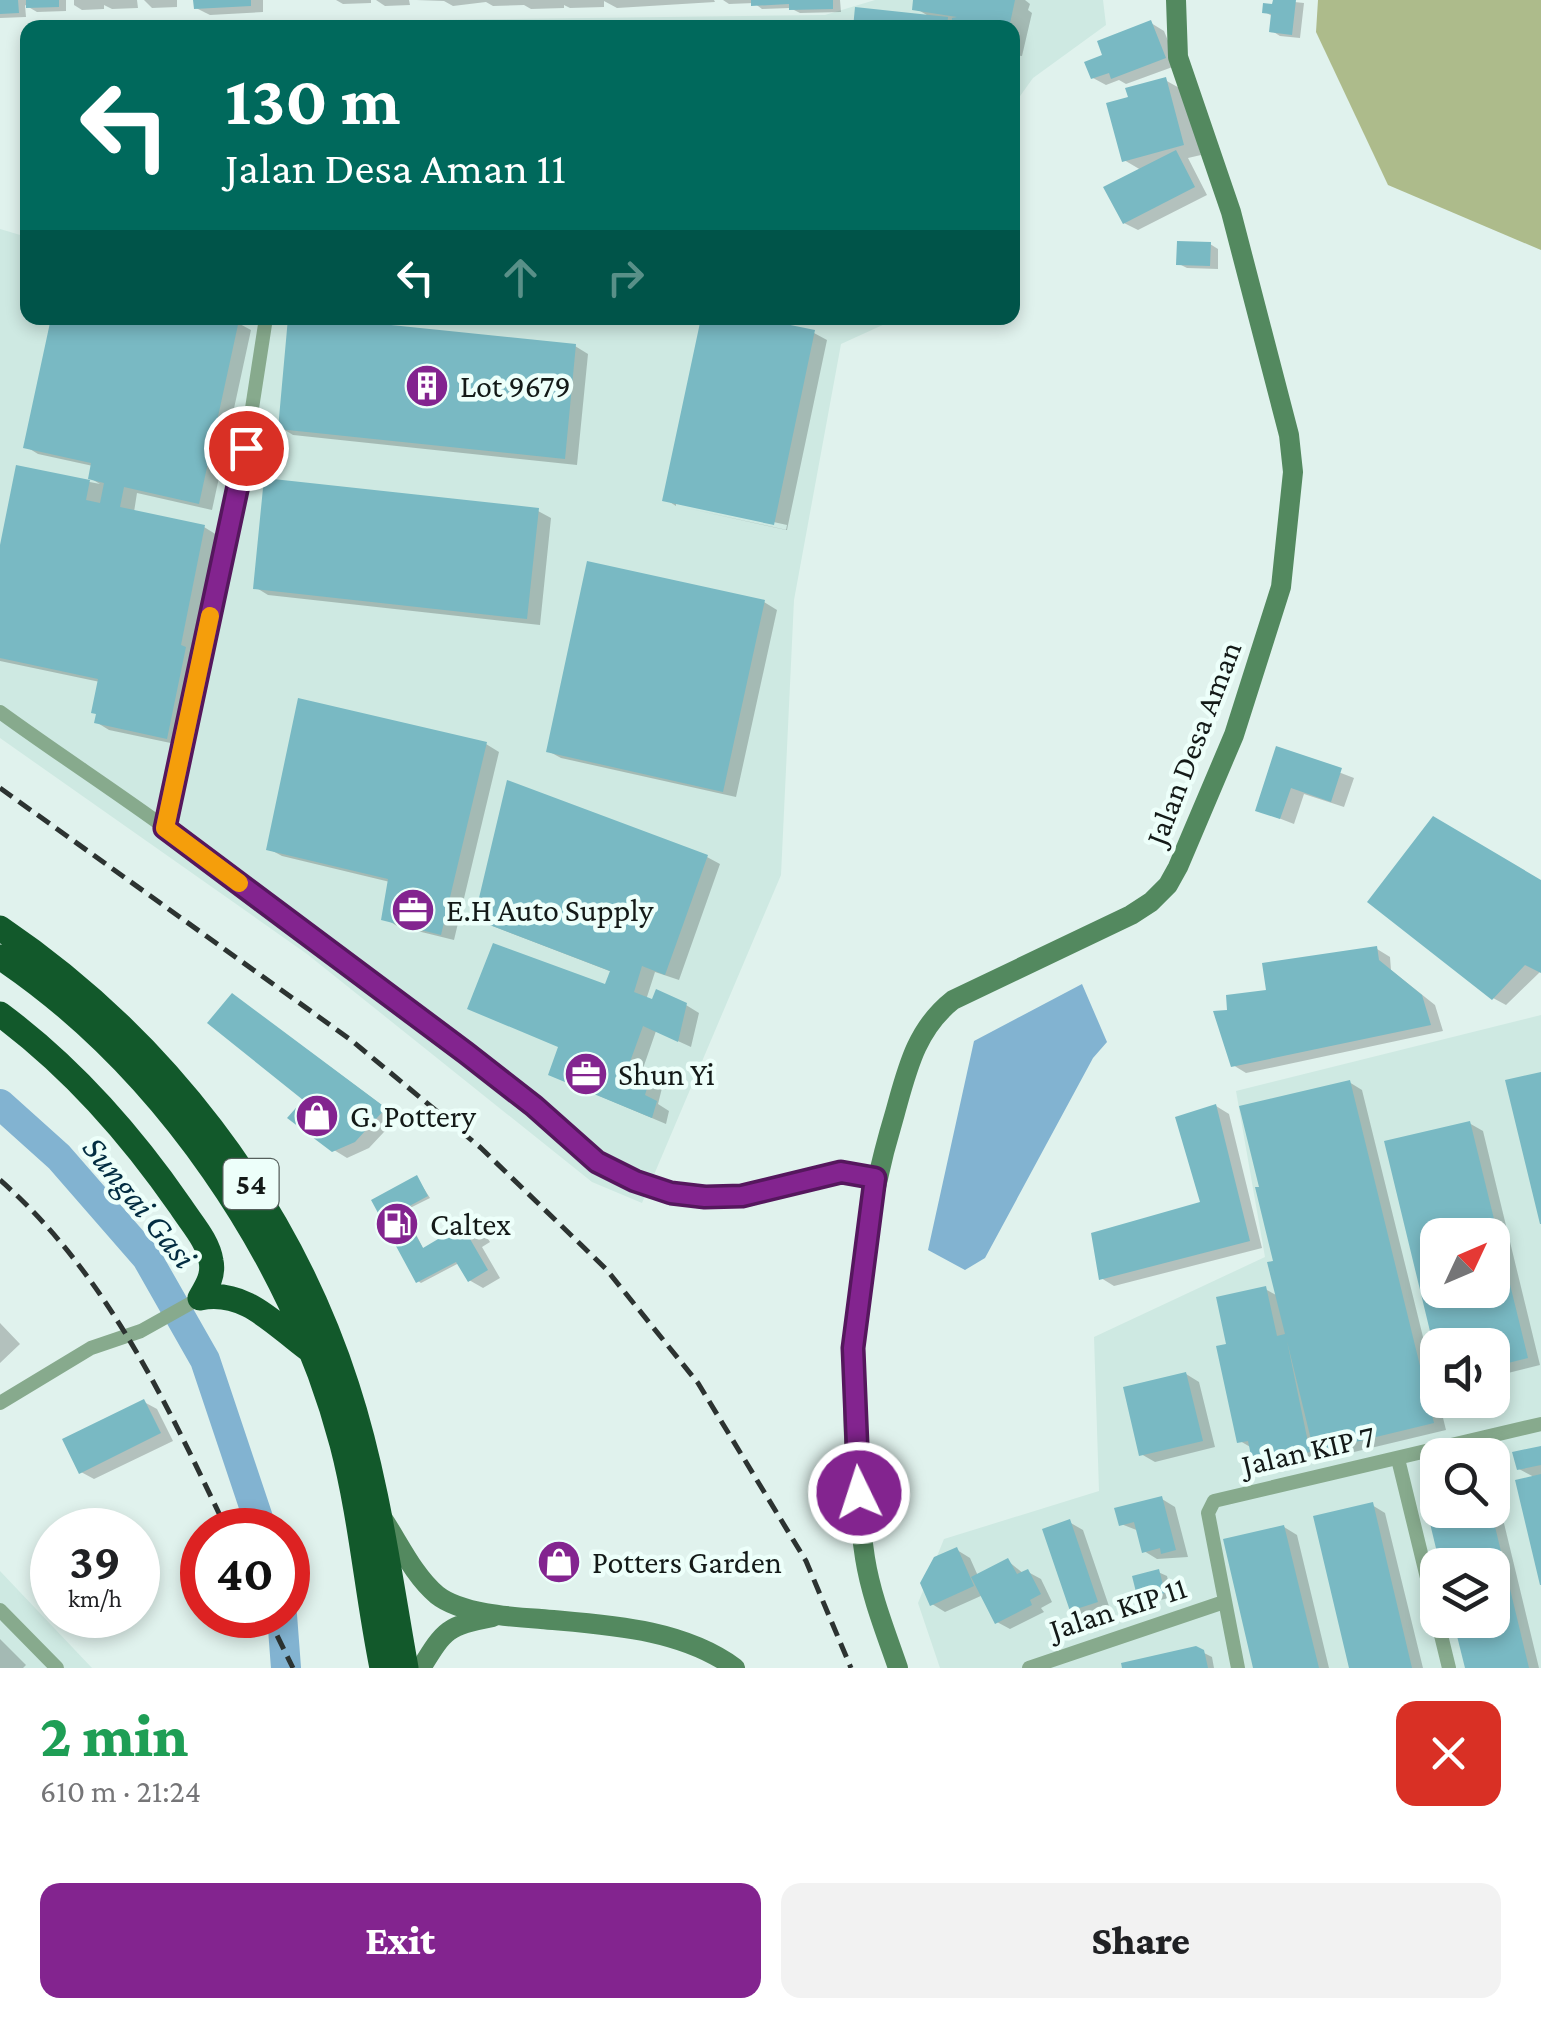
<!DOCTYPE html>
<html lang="en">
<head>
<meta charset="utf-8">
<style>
  :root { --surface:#fff; --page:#f2f2f2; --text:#202124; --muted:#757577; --accent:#83248f }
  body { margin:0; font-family:"Crimson Pro",serif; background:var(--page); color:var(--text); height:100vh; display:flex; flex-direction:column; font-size:38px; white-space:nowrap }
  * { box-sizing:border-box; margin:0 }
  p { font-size:32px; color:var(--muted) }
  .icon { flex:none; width:55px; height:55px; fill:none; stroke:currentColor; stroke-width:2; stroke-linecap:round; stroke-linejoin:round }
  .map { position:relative; height:1668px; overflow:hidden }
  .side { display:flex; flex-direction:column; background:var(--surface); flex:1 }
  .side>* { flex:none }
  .guide { position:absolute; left:20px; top:20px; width:1000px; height:305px; border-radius:20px; box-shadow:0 5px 15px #0003; background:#00695c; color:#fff; overflow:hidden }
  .needle { width:65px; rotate:46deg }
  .fabs { position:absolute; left:1420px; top:1218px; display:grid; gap:20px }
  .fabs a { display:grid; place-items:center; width:90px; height:90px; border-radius:20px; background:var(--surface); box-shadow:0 5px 15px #0003; font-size:50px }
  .speed { position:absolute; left:30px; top:1508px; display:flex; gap:20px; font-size:50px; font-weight:700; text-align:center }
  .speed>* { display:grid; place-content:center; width:130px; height:130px; border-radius:50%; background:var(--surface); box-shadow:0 5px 15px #0003; line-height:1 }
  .speed small { font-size:25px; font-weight:400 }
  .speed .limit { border:15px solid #d22; background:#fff; color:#111 }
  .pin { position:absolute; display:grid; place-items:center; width:85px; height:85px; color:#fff; margin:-42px; border:5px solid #fff; border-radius:50%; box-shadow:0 2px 10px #0007 }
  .me { position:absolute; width:110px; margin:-55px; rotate:356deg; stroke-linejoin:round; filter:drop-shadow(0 0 8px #0008) }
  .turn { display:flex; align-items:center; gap:35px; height:210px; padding:0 40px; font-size:45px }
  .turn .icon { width:130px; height:130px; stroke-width:2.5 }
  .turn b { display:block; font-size:70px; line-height:85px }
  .lanes { display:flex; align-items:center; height:95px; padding:0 40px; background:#0003; justify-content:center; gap:50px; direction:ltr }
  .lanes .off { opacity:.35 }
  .round { display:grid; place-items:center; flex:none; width:105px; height:105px; border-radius:20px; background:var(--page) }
  .summary { display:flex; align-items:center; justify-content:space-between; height:170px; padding:0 40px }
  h1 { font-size:60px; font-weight:800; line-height:75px; color:#1e9e55 }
  .primary-button { display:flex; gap:20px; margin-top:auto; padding:20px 40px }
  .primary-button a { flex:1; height:115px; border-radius:20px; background:var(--accent); color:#fff; font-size:40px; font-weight:800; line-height:115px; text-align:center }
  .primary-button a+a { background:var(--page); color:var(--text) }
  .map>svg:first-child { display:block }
  .built { fill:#cee9e2; fill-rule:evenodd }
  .forest { fill:#adbb8b }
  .water { fill:#82b3d1 }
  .shadow { fill:#0003; fill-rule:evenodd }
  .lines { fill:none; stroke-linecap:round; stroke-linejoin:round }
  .river { stroke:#82b3d1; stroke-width:30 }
  .building { fill:#79b9c3; fill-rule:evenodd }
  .street { stroke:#87aa8d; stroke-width:14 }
  .secondary { stroke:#53895f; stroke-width:20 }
  .highway { stroke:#12592b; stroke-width:25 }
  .rail { stroke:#2c3331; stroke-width:5; stroke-dasharray:15 8; stroke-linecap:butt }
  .route-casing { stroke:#55175d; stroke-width:25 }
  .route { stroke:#83248f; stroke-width:18 }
  .slow { stroke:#f59e0b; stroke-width:18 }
  .labels { text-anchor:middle; stroke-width:9; stroke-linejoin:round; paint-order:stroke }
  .shield { fill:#edfffa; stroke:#555f5c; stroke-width:2.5 }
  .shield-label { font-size:30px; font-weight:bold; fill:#141a18 }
  .poi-label { font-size:32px; fill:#141a18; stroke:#edfffa; text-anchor:start }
  .street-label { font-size:32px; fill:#141a18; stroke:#edfffa }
  .water-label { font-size:35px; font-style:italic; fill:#032d42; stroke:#edfffa }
</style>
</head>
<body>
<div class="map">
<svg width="1541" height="1668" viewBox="0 0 1541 1668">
  <rect width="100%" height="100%" fill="#e0f2ed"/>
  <!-- built -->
  <path class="built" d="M875 0H1103L1106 25 1033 78 1013 106 1012 28H287V22L825 15Z
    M0 229 27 237 28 318H898L841 344 794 600 781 875 642 1203 592 1182 307 954 0 738Z
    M1541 1015V1668H940L918 1603 944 1539 1099 1491 1094 1337 1265 1257 1236 1091ZM1438 1235H1492V1290H1438ZM1438 1345H1492V1400H1438ZM1438 1455H1492V1510H1438ZM1438 1565H1492V1620H1438Z
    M0 1571 92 1668H0Z"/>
  <!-- forest -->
  <path class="forest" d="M1318 0H1541V250L1388 185 1316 32Z"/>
  <!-- water -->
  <path class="water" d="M1082 984 1107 1042 1093 1058 985 1258 965 1270 928 1250 974 1041Z"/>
  <!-- shadow -->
  <path class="shadow" d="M0 0H66V11L37 12 25 5 26 17 0 18Z
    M74 0H137L138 8 112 9 104 5V9L82 10 74 5Z
    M144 0H177V7L152 8Z
    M196 0H263V12L210 15 196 8Z
    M336 0H371V3L343 4Z
    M409 0 410 5 385 6 376 0Z
    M416 0H714L715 2 617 8 604 1V7L570 8 564 5V8L531 9 524 5 493 6 486 2 453 6 444 1Z
    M723 0H840L841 12 800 13 790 8 762 9 754 3 729 4Z
    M916 0H1025L1030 4 1028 10 1032 13 1022 56 1012 55V28H856L932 18 915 8Z
    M1275 0 1304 3 1300 38 1280 36 1272 31 1274 17 1265 12 1275 7Z
    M1151 23 1164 31 1178 65 1126 84 1119 80 1106 85 1093 78 1106 56Z
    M1165 80 1183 90 1201 155 1188 158 1207 195 1138 230 1124 223 1141 170 1124 160 1131 98Z
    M1210 244 1218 249V269L1187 268 1179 264Z
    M54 318H214L238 323 251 330 212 510 137 493 134 512 204 527 217 535 193 654 198 657 180 745 109 730 96 722 100 682 0 661V557L18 468 100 484 90 478 93 466 38 454 25 446Z
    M291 318 575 346 588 354 577 465 293 435 280 427Z
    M703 318H745L814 333 827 340 787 530 677 506 786 530 787 525 676 501V506L665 499Z
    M538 511 551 518 540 625 268 595 255 587Z
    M764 602 777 610 736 797 561 758 548 751Z
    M486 744 499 752 454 940 397 926 384 918 390 882 282 856 269 849Z
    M1278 749 1354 778 1344 807 1304 794 1294 824 1258 810Z
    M707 857 720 864 679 980 655 972 646 1000 686 1005 699 1013 691 1047 656 1031 640 1077 662 1088 658 1104 669 1111 666 1124 564 1081 612 972 490 925Z
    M1541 882V971L1506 1005 1493 998Z
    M1377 949 1390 957 1391 970 1435 1005 1443 1031 1246 1073 1233 1065 1230 1012 1269 992Z
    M245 1004 398 1117 369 1148 347 1158 334 1150 307 1100Z
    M1349 1082 1362 1090 1446 1430 1329 1458 1321 1453 1322 1459 1268 1471 1255 1463 1252 1448 1240 1441 1229 1346 1265 1289 1278 1296 1276 1263Z
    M1216 1106 1229 1114 1262 1248 1114 1286 1101 1278 1203 1204Z
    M1469 1123 1483 1131 1540 1365 1492 1377V1345H1438V1351L1387 1143ZM1438 1235H1492V1290H1438Z
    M417 1178 430 1198 404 1211 424 1250 470 1223 483 1231 490 1242 482 1247 500 1278 483 1288 469 1280 459 1263 421 1283 418 1281 375 1201Z
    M0 1323 20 1344 0 1363Z
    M1186 1374 1199 1382 1215 1447 1155 1462 1141 1454Z
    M144 1402 157 1409 173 1441 94 1479 81 1472Z
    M1541 1448V1580L1536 1478 1519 1469Z
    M1492 1484 1495 1486 1539 1668H1467L1456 1620H1492V1565H1443L1438 1510H1492Z
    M1162 1499 1175 1507 1188 1557 1157 1559 1144 1551 1139 1531 1121 1524Z
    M1372 1505 1385 1513 1423 1668H1352Z
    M1069 1522 1083 1530 1110 1609 1085 1617 1072 1609Z
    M1284 1527 1297 1535 1329 1668H1256Z
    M957 1550 970 1558 978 1576 1008 1561 1024 1574 1028 1572 1041 1579 1052 1602 1041 1608 1044 1612 1010 1629 997 1622 983 1595 945 1612 932 1604Z
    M1158 1572 1167 1576 1172 1597 1149 1603 1140 1599Z
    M0 1639 26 1665 23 1668H0Z
    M1196 1649 1212 1657 1214 1668H1125Z"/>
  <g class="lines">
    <!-- river -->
    <path class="river" d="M0 1104 59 1157 147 1258 205 1360 262 1530
      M282 1615 286 1668"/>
  </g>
  <!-- building -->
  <path class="building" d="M0 0H18L19 13 0 14Z
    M26 0H59V7L26 8Z
    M193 0H251V6L194 9Z
    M751 0H833V9L789 10V4L751 6Z
    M913 0H1015L1009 28H951L952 18 957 17 912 10Z
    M1273 0H1296L1292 35 1269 32 1271 14 1262 13 1263 3 1272 4Z
    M855 7 948 17 947 28H853Z
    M1151 20 1166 58 1111 79 1109 73 1091 79 1084 62 1102 55 1097 41Z
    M1166 77 1184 145 1122 162 1106 103 1128 97 1125 88Z
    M1176 150 1195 187 1123 224 1103 187Z
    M1177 241 1211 242 1210 266 1176 265Z
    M51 318H226L239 320 199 504 124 487 120 507 205 525 181 645 186 647 167 739 94 723 96 714 91 713 98 679 0 658V545L16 465 90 480 86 500 100 503 104 483 88 479 91 463 23 448Z
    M288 318H323L576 344 565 459 278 429Z
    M701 318H756L815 330 774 525 662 501Z
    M264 478 539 508 527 619 253 589Z
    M587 561 765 600 723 792 546 752Z
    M298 698 487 742 441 935 381 920 388 879 266 850Z
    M1276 746 1342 768 1331 802 1291 788 1280 819 1255 811Z
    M507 780 708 855 665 975 642 966 634 992 652 999 656 989 687 1003 678 1042 643 1026 627 1070 650 1078 645 1095 657 1101 652 1118 548 1075 558 1047 467 1009 493 943 605 984 610 971 474 919Z
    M1433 816 1541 880V973L1525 965 1492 1000 1367 902Z
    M1377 946 1379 960 1422 995 1431 1025 1231 1067 1213 1011 1227 1010 1226 995 1266 990 1262 963Z
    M232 993 386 1108 355 1142 332 1152 287 1118 303 1100 207 1023Z
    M1541 1072V1224H1540L1505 1080Z
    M1350 1080 1434 1423 1314 1452 1287 1341 1310 1452 1253 1465 1248 1441 1237 1443 1216 1346 1226 1344 1216 1297 1266 1286 1277 1336 1285 1334 1267 1262 1273 1261 1255 1187H1259L1239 1106Z
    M1216 1104 1250 1241 1099 1280 1091 1233 1200 1202 1175 1117Z
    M1470 1121 1528 1358 1492 1367V1345H1438L1436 1356 1384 1141ZM1438 1235H1492V1290H1438Z
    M417 1175 428 1196 402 1210 423 1248 470 1220 479 1234 470 1239 488 1270 468 1282 456 1262 416 1283 371 1200Z
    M1186 1372 1203 1441 1139 1456 1123 1387Z
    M144 1399 161 1433 79 1474 62 1439Z
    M1541 1446V1465L1517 1470 1512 1452Z
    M1541 1474V1585H1540L1515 1480Z
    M1438 1486V1510H1491L1529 1668H1465L1453 1620H1492V1565H1440L1422 1490Z
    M1162 1496 1176 1550 1161 1554 1160 1548 1142 1553 1134 1522 1119 1526 1114 1508Z
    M1373 1502 1386 1558 1412 1668H1349L1335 1609 1313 1516Z
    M1070 1519 1098 1602 1070 1611 1042 1529Z
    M1284 1525 1302 1599 1319 1668H1253L1223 1539Z
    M957 1547 974 1586 930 1606 920 1583 934 1557Z
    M1008 1558 1017 1574 1028 1569 1041 1594 1030 1600 1032 1605 995 1624 971 1577Z
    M1159 1569 1165 1593 1138 1600 1132 1576Z
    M1196 1646 1204 1650 1208 1668H1122L1121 1663Z"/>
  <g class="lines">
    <!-- street -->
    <path class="street" d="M0 712C55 752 112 789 167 829 255 893 341 958 428 1024 464 1051 501 1078 535 1107 582 1147 605 1175 667 1192 742 1212 803 1163 875 1178
      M165 827 246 447 266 318
      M0 1403 91 1348 141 1331 200 1298
      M1398 1459 1449 1668
      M0 1610 57 1668
      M1029 1668 1224 1602
      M1238 1668 1208 1513 1214 1501 1541 1424"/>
    <!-- secondary -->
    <path class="secondary" d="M383 1519C399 1543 414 1576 437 1595 461 1614 512 1617 541 1619 606 1625 681 1628 735 1668
      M421 1668C445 1629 447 1626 493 1617
      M898 1668C886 1633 871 1596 865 1558 843 1411 852 1255 895 1113 907 1070 916 1029 953 1000L1131 915 1151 902 1168 885 1178 867 1234 735 1281 587 1293 472 1289 435 1231 212 1178 57 1176 0"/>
    <!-- highway -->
    <path class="highway" d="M0 928C161 1037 287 1200 347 1386 377 1478 389 1573 406 1668
      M0 957C162 1066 292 1255 342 1444 361 1517 367 1594 382 1668
      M0 1014C70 1066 132 1136 181 1207 192 1224 208 1241 211 1261 214 1275 207 1286 200 1298
      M200 1298C245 1289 274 1324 308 1349"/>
    <!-- rail -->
    <path class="rail" d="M0 788 351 1040 481 1148 606 1269 698 1383 806 1561 851 1668
      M0 1180C108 1275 166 1403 227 1530
      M267 1615 293 1668"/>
  </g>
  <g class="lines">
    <!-- route casing -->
    <g class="route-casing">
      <path id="route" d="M246 448 165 828 466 1053 534 1106 597 1162 635 1181 671 1193 705 1197 742 1196 841 1172 875 1178 853 1348 859 1493"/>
    </g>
    <!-- route -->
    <use href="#route" class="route"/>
    <!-- slow -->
    <path class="slow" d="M210 616 165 828 239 883"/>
  </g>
  <!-- icons -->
  <defs>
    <g id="building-disc" transform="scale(2.25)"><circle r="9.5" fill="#83248f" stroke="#edfffa"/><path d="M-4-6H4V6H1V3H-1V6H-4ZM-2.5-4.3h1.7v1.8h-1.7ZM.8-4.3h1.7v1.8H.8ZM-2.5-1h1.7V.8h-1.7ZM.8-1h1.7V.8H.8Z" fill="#fff"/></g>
    <g id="office-disc" transform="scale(2.25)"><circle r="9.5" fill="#83248f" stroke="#edfffa"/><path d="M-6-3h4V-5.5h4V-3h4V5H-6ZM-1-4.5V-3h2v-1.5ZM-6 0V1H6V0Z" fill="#fff"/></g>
    <g id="shop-disc" transform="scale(2.25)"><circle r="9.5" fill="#83248f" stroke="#edfffa"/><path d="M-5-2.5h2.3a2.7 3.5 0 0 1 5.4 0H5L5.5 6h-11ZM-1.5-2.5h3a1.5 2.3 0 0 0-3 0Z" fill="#fff"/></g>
    <g id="fuel-disc" transform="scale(2.25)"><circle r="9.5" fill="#83248f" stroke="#edfffa"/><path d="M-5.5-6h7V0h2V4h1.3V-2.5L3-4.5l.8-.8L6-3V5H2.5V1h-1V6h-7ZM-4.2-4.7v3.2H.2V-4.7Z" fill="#fff"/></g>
  </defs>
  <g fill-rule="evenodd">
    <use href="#building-disc" x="427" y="386"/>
    <use href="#office-disc" x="413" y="910"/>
    <use href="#office-disc" x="586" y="1074"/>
    <use href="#shop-disc" x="317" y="1116"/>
    <use href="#fuel-disc" x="397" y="1224"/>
    <use href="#shop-disc" x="559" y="1562"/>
  </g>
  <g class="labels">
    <!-- shield labels -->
    <rect class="shield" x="223.5" y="1159" width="55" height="50" rx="8"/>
    <g class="shield-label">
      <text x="251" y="1194">54</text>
    </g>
    <!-- poi labels -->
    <g class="poi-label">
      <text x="460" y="397">Lot 9679</text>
      <text x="446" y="921">E.H Auto Supply</text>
      <text x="618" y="1085">Shun Yi</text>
      <text x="350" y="1127">G. Pottery</text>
      <text x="430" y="1235">Caltex</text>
      <text x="592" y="1573">Potters Garden</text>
    </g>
    <!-- street labels -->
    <g class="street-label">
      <text transform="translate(1193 743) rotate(-69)" y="11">Jalan Desa Aman</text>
      <text transform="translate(1308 1450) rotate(-13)" y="11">Jalan KIP 7</text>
      <text transform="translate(1118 1608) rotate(-18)" y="11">Jalan KIP 11</text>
    </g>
    <!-- water labels -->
    <g class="water-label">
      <text transform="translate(140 1202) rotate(51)" y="12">Sungai Gasi</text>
    </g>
  </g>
</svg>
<div class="fabs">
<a><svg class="needle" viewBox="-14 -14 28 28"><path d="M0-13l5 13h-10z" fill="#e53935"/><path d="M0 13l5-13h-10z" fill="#757577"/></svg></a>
<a><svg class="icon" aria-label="sound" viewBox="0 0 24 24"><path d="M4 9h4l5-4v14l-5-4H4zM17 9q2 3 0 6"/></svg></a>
<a><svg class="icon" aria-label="search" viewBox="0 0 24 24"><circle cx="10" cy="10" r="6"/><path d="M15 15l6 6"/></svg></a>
<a><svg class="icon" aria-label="layers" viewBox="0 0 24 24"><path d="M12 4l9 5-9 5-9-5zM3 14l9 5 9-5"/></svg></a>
</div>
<div class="speed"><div>39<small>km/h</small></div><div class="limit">40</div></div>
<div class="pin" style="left:246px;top:448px;background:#d93025"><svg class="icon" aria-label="arrive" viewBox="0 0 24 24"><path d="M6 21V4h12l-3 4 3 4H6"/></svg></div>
<svg class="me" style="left:859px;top:1493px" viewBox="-20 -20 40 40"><circle r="17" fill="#83248f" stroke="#fff" stroke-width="3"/><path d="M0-11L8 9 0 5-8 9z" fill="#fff"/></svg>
<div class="guide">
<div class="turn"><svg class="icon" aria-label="left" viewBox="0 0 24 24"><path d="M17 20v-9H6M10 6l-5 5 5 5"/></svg><div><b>130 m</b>Jalan Desa Aman 11</div></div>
<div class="lanes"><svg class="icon" aria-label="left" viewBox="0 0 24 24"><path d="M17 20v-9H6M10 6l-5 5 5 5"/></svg><svg class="icon off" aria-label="ahead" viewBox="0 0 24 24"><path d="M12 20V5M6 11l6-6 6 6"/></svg><svg class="icon off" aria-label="right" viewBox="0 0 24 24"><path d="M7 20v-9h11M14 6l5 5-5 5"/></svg></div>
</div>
</div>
<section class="side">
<div class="summary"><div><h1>2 min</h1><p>610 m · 21:24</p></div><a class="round" style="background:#d93025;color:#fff"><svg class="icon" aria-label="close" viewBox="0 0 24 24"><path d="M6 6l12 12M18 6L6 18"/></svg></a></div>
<div class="primary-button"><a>Exit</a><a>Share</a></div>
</section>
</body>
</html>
